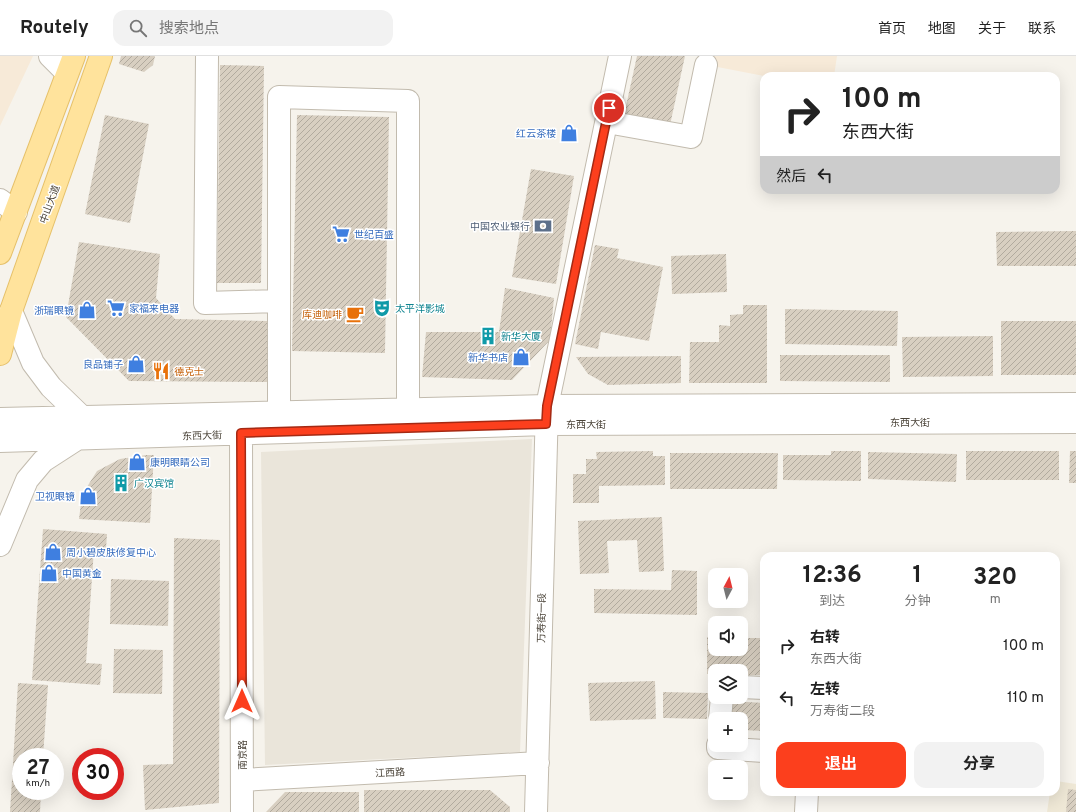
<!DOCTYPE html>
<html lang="zh">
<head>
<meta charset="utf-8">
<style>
  :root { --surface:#fff; --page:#f2f2f2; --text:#222; --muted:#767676; --line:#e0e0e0; --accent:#fc3f1d }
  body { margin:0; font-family:Overpass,"Noto Sans SC",sans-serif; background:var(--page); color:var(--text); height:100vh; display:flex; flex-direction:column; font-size:15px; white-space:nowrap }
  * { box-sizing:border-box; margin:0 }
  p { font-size:13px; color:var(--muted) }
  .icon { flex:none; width:22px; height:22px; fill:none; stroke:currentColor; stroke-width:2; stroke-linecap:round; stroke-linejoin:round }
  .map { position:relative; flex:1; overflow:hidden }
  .sheet { position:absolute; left:760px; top:496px; width:300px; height:244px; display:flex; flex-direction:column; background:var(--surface); border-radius:12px; box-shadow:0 4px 16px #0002 }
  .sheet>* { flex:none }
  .top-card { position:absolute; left:760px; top:16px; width:300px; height:122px; border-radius:12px; box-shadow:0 4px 16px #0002; background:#fff; color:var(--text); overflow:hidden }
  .needle { width:26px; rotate:7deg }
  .controls { position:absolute; left:708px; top:512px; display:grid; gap:8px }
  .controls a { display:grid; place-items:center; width:40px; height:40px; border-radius:8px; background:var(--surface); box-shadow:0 4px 16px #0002; font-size:20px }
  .speed { position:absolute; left:12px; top:692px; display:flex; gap:8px; font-size:20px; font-weight:700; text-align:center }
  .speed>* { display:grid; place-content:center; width:52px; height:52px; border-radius:50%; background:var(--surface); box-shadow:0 4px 16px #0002; line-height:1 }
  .speed small { font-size:10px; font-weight:400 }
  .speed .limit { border:6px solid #d22; background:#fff; color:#111 }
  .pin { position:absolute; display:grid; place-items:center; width:34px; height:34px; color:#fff; margin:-17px; border:2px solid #fff; border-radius:50%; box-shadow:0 1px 4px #0007 }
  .me { position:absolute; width:44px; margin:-22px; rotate:0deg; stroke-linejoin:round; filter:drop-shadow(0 0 3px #0008) }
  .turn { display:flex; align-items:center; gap:14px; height:84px; padding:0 16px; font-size:18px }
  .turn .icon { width:52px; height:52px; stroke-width:2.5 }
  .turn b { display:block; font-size:28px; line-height:34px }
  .then { display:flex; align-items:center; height:38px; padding:0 16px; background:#0003; gap:8px; font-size:15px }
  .eta { display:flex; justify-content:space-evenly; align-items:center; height:68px; text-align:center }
  .eta b { font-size:24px; font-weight:700; line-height:28px }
  .action { display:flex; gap:8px; margin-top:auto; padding:8px 16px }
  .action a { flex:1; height:46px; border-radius:12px; background:var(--accent); color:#fff; font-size:16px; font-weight:700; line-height:46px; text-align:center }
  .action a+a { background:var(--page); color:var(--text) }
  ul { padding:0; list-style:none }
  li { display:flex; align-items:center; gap:12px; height:52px; padding:0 16px }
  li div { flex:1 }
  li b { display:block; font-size:15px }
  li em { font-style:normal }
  header { display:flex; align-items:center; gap:24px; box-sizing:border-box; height:56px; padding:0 20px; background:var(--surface); border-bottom:1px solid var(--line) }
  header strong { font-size:19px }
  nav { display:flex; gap:22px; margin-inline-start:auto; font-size:14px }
  .search { width:280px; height:36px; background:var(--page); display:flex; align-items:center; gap:10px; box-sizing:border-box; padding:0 14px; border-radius:12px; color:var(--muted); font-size:15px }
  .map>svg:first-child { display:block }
  .residential { fill:#eae5da }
  .commercial { fill:#f7ead8 }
  .education { fill:#efe8d6 }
  .building { fill:url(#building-hatch) }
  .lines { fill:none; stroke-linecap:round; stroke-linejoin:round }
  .minor-casing { stroke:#c2bbae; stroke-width:24 }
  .major-casing { stroke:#e6c16a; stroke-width:24 }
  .minor { stroke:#fff; stroke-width:22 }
  .major { stroke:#ffe39c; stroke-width:22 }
  .route-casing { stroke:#a42913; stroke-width:10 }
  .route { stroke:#fc3f1d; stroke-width:7 }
  .labels { text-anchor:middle; stroke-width:3; stroke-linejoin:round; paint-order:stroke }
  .shop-label { font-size:10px; fill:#366cbe; stroke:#fff; text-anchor:end }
  .street-label { font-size:10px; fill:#4b4439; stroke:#fff }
  .service-label { font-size:10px; fill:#4e5e75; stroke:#fff; text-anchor:end }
  .culture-label { font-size:10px; fill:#0d838f; stroke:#fff; text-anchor:start }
  .food-label { font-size:10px; fill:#c56008; stroke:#fff; text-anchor:end }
</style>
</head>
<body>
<header>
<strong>Routely</strong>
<div class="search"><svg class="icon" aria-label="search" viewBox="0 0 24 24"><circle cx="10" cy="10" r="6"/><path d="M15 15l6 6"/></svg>搜索地点</div>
<nav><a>首页</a><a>地图</a><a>关于</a><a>联系</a></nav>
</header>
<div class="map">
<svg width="1076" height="756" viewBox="0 0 1076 756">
  <defs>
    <pattern id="building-hatch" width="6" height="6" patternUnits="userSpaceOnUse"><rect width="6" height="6" fill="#d8cfc1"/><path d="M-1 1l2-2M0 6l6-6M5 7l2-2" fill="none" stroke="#b1aa9e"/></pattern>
  </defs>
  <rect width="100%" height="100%" fill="#f6f3ec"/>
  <!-- residential -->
  <path class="residential" d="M532 383 520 696 265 709 261 396Z"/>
  <!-- commercial -->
  <path class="commercial" d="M0 0H33L0 70Z
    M704 0H837L834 20H764L702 8Z"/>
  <!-- education -->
  <path class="education" d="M1056 725 1076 728V756H1047L1050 736H1056Z"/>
  <!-- building -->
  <path class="building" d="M121 0H155L153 9 144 16 119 8Z
    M637 0H685L670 69 624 59Z
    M220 9 264 10 261 227H217Z
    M105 59 149 68 130 167 85 158Z
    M297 59 389 61 385 297 292 295Z
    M531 113 574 120 556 228 512 221Z
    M1076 175V210H997L996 176Z
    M79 186 160 198 156 242 175 263 267 265 268 326 129 325 66 261Z
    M595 189 619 193 617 202 663 211 649 285 601 276 598 293 575 288Z
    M726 198 727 236 672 238 671 200Z
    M505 232 554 242 550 284 512 324 422 321 426 276H499Z
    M743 249H767V327H689L690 286H719V269L730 270V259L743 258Z
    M785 253 898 255 897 290 785 288Z
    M1001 265H1076V319H1001Z
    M993 280V320L903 321 902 281Z
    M780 299H890V326L780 325Z
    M681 300V327L608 329 588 318 576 301Z
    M653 395V400H665V429L599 430V447H573V418H586V403H597L596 396Z
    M831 395H861V425L783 424V399H831Z
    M966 395H1059V424H966Z
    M1070 395H1076V427H1069Z
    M868 396 957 398 956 426 868 423Z
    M670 397H778L777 433H670Z
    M146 399H154L150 467 79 463 82 439 97 415 120 403Z
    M662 461 664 515 639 516 637 484 607 485 609 517 580 518 578 465Z
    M43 473 107 478 106 493H94L86 607 102 608 100 629 32 624Z
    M174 482 220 484 219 747 145 754 143 709 173 708Z
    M672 514 697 515V559L594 557V533L671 534Z
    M111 523 169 525 168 570 110 568Z
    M707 581 715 582V593H741V582H764V619H741V615H715V618H707Z
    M114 593 163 594 162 638 113 637Z
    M655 625 656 663 590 665 588 627Z
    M18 627 48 629 43 701H21V735H41L40 756H10Z
    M663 636 708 637 707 663 663 662Z
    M730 645 764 647V675L741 674V663H729Z
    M1068 733 1076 734V756H1066Z
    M364 734H490L510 751V756H364Z
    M285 736H359V756H266Z"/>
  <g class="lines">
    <!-- minor casing -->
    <g class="minor-casing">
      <path id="minor" d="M50 0 67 17
        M207 0 205 247 279 245
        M607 66 691 81 706 9
        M0 144 16 156
        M11 255 33 307 51 331 82 361
        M279 356V41L408 45V349
        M0 363 547 350 1076 348
        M241 377 242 756
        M0 385 546 368 1076 366
        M0 489 27 424 43 405 77 383
        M741 631 764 632
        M720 663 722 641
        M718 689V692L764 695
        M242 724 538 707
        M536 756 547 350 620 0
        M806 756 807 736"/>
    </g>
    <!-- major casing -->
    <g class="major-casing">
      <path id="major" d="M0 197 74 0
        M0 298 11 255 101 0"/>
    </g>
    <!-- minor -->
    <use href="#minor" class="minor"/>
    <!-- major -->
    <use href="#major" class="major"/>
  </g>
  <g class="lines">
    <!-- route casing -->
    <g class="route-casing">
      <path id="route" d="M242 645 241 377 546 368 547 350 609 52"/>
    </g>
    <!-- route -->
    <use href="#route" class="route"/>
  </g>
  <!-- icons -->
  <defs>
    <g id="shop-bare" transform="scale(1.38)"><path d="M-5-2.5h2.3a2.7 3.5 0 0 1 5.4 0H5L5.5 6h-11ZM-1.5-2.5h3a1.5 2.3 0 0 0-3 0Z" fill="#3f7fe0" stroke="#fff" stroke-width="2.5" paint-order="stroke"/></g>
    <g id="bank-bare" transform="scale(1.38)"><path d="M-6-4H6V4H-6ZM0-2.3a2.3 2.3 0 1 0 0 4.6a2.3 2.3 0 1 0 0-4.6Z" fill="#5c6f8a" stroke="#fff" stroke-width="2.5" paint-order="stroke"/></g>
    <g id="supermarket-bare" transform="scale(1.38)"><path d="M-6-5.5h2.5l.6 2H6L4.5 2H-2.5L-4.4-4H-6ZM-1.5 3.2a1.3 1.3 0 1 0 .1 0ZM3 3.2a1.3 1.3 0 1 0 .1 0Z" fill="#3f7fe0" stroke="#fff" stroke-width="2.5" paint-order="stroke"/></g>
    <g id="theatre-bare" transform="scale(1.38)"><path d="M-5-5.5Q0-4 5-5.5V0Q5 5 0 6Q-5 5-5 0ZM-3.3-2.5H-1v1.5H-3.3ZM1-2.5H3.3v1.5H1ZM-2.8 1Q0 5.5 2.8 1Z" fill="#0f9aa8" stroke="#fff" stroke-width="2.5" paint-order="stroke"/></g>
    <g id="cafe-bare" transform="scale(1.38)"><path d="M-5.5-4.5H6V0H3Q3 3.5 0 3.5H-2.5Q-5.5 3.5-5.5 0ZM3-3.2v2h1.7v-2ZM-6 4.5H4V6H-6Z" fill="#e8710a" stroke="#fff" stroke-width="2.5" paint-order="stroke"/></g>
    <g id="building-bare" transform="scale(1.38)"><path d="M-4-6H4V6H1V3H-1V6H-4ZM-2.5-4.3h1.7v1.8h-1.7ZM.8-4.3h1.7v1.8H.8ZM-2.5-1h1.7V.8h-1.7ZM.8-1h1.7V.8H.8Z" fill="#0f9aa8" stroke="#fff" stroke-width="2.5" paint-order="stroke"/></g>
    <g id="restaurant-bare" transform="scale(1.38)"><path d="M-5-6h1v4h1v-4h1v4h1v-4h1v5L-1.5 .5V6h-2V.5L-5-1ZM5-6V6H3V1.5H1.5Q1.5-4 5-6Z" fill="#e8710a" stroke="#fff" stroke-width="2.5" paint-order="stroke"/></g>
  </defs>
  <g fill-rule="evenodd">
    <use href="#shop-bare" x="569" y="77"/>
    <use href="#bank-bare" x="543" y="170"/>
    <use href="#supermarket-bare" x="341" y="178"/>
    <use href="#supermarket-bare" x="116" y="252"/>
    <use href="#theatre-bare" x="382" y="252"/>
    <use href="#shop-bare" x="87" y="254"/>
    <use href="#cafe-bare" x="355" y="258"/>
    <use href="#building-bare" x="488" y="280"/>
    <use href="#shop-bare" x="521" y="301"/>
    <use href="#shop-bare" x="136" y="308"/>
    <use href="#restaurant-bare" x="161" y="315"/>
    <use href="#shop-bare" x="137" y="406"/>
    <use href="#building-bare" x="121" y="427"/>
    <use href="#shop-bare" x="88" y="440"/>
    <use href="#shop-bare" x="53" y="496"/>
    <use href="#shop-bare" x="49" y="517"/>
  </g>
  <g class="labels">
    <!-- shop labels -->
    <g class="shop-label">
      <text x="556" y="81">红云茶楼</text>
      <text x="354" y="182" text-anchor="start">世纪百盛</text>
      <text x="129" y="256" text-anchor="start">家福来电器</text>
      <text x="74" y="258">浙瑞眼镜</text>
      <text x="508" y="305">新华书店</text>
      <text x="123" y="312">良品铺子</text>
      <text x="150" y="410" text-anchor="start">康明眼睛公司</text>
      <text x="75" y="444">卫视眼镜</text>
      <text x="66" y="500" text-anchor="start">周小碧皮肤修复中心</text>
      <text x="62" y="521" text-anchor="start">中国黄金</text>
    </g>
    <!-- street labels -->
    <g class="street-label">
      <text transform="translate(49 148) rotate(-70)" y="4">中山大道</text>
      <text x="910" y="370">东西大街</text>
      <text x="586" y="372">东西大街</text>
      <text transform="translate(202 379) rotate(-2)" y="4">东西大街</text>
      <text transform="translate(541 562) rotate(-89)" y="4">万寿街一段</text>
      <text transform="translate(242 699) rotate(-90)" y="4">南京路</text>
      <text transform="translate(390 716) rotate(-3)" y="4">江西路</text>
    </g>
    <!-- service labels -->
    <g class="service-label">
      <text x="530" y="174">中国农业银行</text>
    </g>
    <!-- culture labels -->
    <g class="culture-label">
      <text x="395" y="256">太平洋影城</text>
      <text x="501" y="284">新华大厦</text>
      <text x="134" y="431">广汉宾馆</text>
    </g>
    <!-- food labels -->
    <g class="food-label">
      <text x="342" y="262">库迪咖啡</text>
      <text x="174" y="319" text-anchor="start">德克士</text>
    </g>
  </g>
</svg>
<div class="controls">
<a><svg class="needle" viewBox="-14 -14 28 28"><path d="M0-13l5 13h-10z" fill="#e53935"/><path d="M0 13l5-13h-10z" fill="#767676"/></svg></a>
<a><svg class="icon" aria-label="sound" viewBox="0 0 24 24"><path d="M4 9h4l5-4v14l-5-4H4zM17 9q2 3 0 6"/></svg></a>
<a><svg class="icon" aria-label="layers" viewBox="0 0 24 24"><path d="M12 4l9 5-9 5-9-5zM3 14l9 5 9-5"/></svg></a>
<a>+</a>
<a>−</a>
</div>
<div class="speed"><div>27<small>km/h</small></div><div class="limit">30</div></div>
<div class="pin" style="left:609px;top:52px;background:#d93025"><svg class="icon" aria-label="arrive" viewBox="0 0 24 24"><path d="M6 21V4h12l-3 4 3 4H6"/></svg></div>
<svg class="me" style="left:242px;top:645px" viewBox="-20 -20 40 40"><path d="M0-17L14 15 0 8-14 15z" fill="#fc3f1d" stroke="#fff" stroke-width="4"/></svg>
<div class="top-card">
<div class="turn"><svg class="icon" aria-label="right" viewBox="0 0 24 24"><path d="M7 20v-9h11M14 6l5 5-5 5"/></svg><div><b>100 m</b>东西大街</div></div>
<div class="then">然后<svg class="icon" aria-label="left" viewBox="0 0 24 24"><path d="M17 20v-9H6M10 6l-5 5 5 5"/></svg></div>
</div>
<section class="sheet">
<div class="eta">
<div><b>12:36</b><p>到达</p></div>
<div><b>1</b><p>分钟</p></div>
<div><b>320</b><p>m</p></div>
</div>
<ul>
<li><svg class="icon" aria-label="right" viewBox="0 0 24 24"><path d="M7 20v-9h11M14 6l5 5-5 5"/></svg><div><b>右转</b><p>东西大街</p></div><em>100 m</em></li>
<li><svg class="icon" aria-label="left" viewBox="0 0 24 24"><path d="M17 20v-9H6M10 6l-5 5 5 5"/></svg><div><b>左转</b><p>万寿街二段</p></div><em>110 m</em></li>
</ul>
<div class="action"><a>退出</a><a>分享</a></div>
</section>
</div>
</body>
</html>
